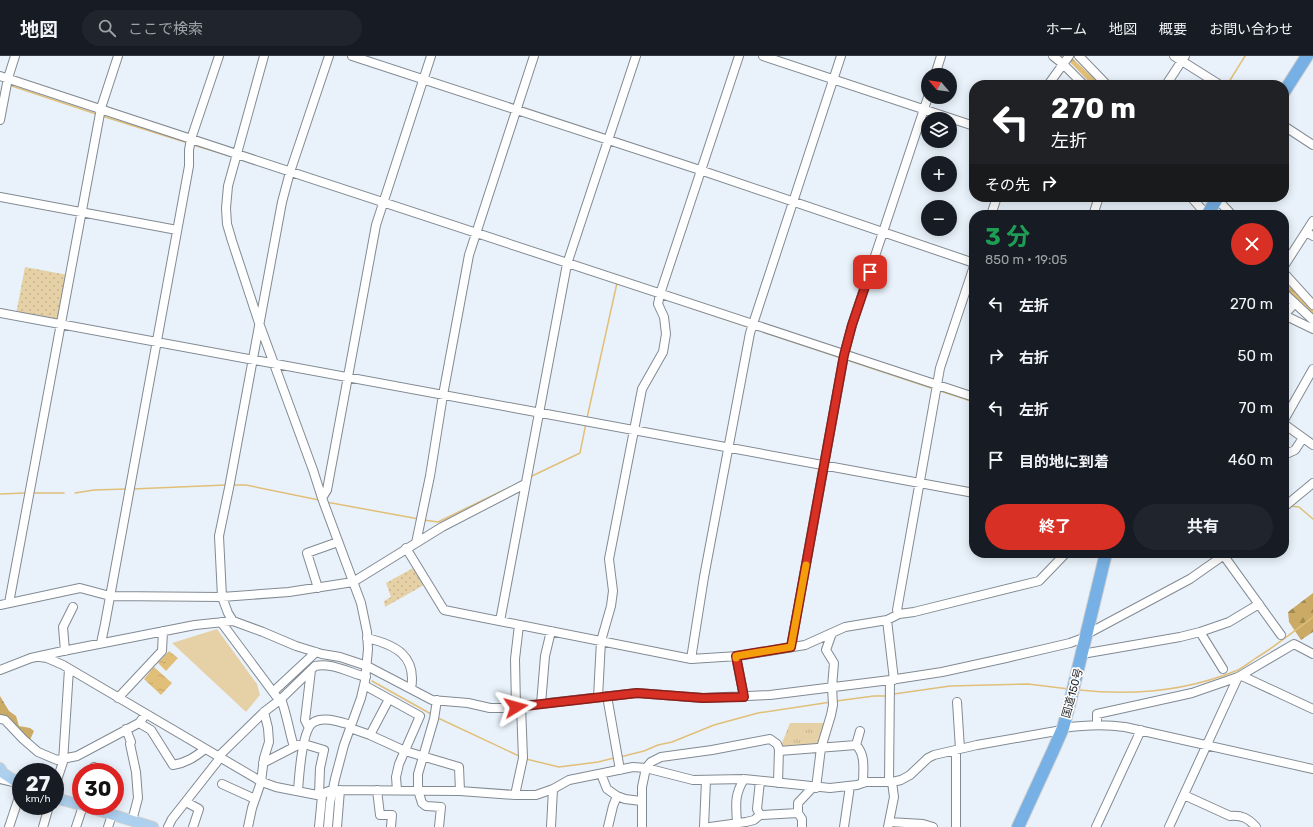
<!DOCTYPE html>
<html lang="ja">
<head>
<meta charset="utf-8">
<style>
  :root { --surface:#171b24; --page:#20242c; --text:#f1f3f6; --muted:#9ea1a6; --line:#363941; --accent:#d93025 }
  body { margin:0; font-family:Rubik,"Noto Sans JP",sans-serif; background:var(--page); color:var(--text); height:100vh; display:flex; flex-direction:column; font-size:15px; white-space:nowrap }
  * { box-sizing:border-box; margin:0 }
  p { font-size:13px; color:var(--muted) }
  .icon { flex:none; width:22px; height:22px; fill:none; stroke:currentColor; stroke-width:2; stroke-linecap:round; stroke-linejoin:round }
  .map { position:relative; flex:1; overflow:hidden }
  .panel { position:absolute; left:969px; top:154px; width:320px; height:348px; display:flex; flex-direction:column; background:var(--surface); border-radius:16px; box-shadow:0 2px 10px #0003 }
  .panel>* { flex:none }
  .hud { position:absolute; left:969px; top:24px; width:320px; height:122px; border-radius:16px; box-shadow:0 2px 10px #0003; background:#202124; color:#fff; overflow:hidden }
  .needle { width:26px; rotate:298deg }
  .tools { position:absolute; left:921px; top:12px; display:grid; gap:8px }
  .tools a { display:grid; place-items:center; width:36px; height:36px; border-radius:50%; background:var(--surface); box-shadow:0 2px 10px #0003; font-size:20px }
  .speed { position:absolute; left:12px; top:707px; display:flex; gap:8px; font-size:20px; font-weight:700; text-align:center }
  .speed>* { display:grid; place-content:center; width:52px; height:52px; border-radius:50%; background:var(--surface); box-shadow:0 2px 10px #0003; line-height:1 }
  .speed small { font-size:10px; font-weight:400 }
  .speed .limit { border:6px solid #d22; background:#fff; color:#111 }
  .pin { position:absolute; display:grid; place-items:center; width:34px; height:34px; color:#fff; margin:-17px; border-radius:8px; box-shadow:0 2px 6px #0006 }
  .me { position:absolute; width:44px; margin:-22px; rotate:82deg; stroke-linejoin:round; filter:drop-shadow(0 0 3px #0008) }
  .turn { display:flex; align-items:center; gap:14px; height:84px; padding:0 16px; font-size:18px }
  .turn .icon { width:52px; height:52px; stroke-width:2.5 }
  .turn b { display:block; font-size:28px; line-height:34px }
  .then { display:flex; align-items:center; height:38px; padding:0 16px; background:#0003; gap:8px; font-size:15px }
  .round { display:grid; place-items:center; flex:none; width:42px; height:42px; border-radius:21px; background:var(--page) }
  .headline { display:flex; align-items:center; justify-content:space-between; height:68px; padding:0 16px }
  h1 { font-size:24px; font-weight:700; line-height:30px; color:#1e9e55 }
  .action { display:flex; gap:8px; margin-top:auto; padding:8px 16px }
  .action a { flex:1; height:46px; border-radius:24px; background:var(--accent); color:#fff; font-size:16px; font-weight:700; line-height:46px; text-align:center }
  .action a+a { background:var(--page); color:var(--text) }
  ul { padding:0; list-style:none }
  li { display:flex; align-items:center; gap:12px; height:52px; padding:0 16px }
  li div { flex:1 }
  li b { display:block; font-size:15px }
  li em { font-style:normal }
  header { display:flex; align-items:center; gap:24px; box-sizing:border-box; height:56px; padding:0 20px; background:var(--surface); border-bottom:1px solid var(--line) }
  header strong { font-size:19px }
  nav { display:flex; gap:22px; margin-inline-start:auto; font-size:14px }
  .search { width:280px; height:36px; background:var(--page); display:flex; align-items:center; gap:10px; box-sizing:border-box; padding:0 14px; border-radius:22px; color:var(--muted); font-size:15px }
  .map>svg:first-child { display:block }
  .grass { fill:url(#grass-dots) }
  .forest { fill:url(#forest-firs) }
  .park { fill:url(#park-tufts) }
  .pitch { fill:#e6d1a7 }
  .water { fill:url(#water-ripples) }
  .lines { fill:none; stroke-linecap:round; stroke-linejoin:round }
  .stream { stroke:#e1bf79; stroke-width:1.5 }
  .minor-casing { stroke:#828a92; stroke-width:10 }
  .major-casing { stroke:#cececf; stroke-width:12 }
  .highway-casing { stroke:#cececf; stroke-width:14 }
  .minor { stroke:#fff; stroke-width:8 }
  .major { stroke:#add0ef; stroke-width:10 }
  .highway { stroke:#76b0e4; stroke-width:12 }
  .route-casing { stroke:#8d1f18; stroke-width:10 }
  .route { stroke:#d93025; stroke-width:7 }
  .slow { stroke:#f59e0b; stroke-width:7 }
  .labels { text-anchor:middle; stroke-width:3.5; stroke-linejoin:round; paint-order:stroke }
  .street-label { font-size:11px; fill:#1f2225; stroke:#fefefe }
</style>
</head>
<body>
<header>
<strong>地図</strong>
<div class="search"><svg class="icon" aria-label="search" viewBox="0 0 24 24"><circle cx="10" cy="10" r="6"/><path d="M15 15l6 6"/></svg>ここで検索</div>
<nav><a>ホーム</a><a>地図</a><a>概要</a><a>お問い合わせ</a></nav>
</header>
<div class="map">
<svg width="1313" height="771" viewBox="0 0 1313 771">
  <defs>
    <pattern id="grass-dots" width="8" height="8" patternUnits="userSpaceOnUse"><rect width="8" height="8" fill="#e6d1a7"/><path d="M2 2h.1M6 6h.1" fill="none" stroke="#c5b390" stroke-width="1.8" stroke-linecap="round"/></pattern>
    <pattern id="forest-firs" width="22" height="20" patternUnits="userSpaceOnUse"><rect width="22" height="20" fill="#caaa64"/><path d="M5 1l3.5 6h-7zM16 11l3.5 6h-7z" fill="#a38a52"/></pattern>
    <pattern id="park-tufts" width="24" height="20" patternUnits="userSpaceOnUse"><rect width="24" height="20" fill="#e6d1a7"/><path d="M3 7l-1-3M5 7V3M7 7l1-3M15 17l-1-3M17 17v-4M19 17l1-3" fill="none" stroke="#c5b390"/></pattern>
    <pattern id="water-ripples" width="26" height="14" patternUnits="userSpaceOnUse"><rect width="26" height="14" fill="#e1bf79"/><path d="M2 4q2-2 4 0t4 0M15 11q2-2 4 0t4 0" fill="none" stroke="#c1a468"/></pattern>
  </defs>
  <rect width="100%" height="100%" fill="#e9f2fb"/>
  <!-- grass -->
  <path class="grass" d="M25 211 68 219 60 265 16 258Z
    M415 511 424 529 385 551 384 545 391 541 386 527Z"/>
  <!-- forest -->
  <path class="forest" d="M1313 537V576L1301 584 1289 566 1288 556Z
    M0 640 9 655 16 660 19 670 30 672 34 675 30 684 0 663Z"/>
  <!-- park -->
  <path class="park" d="M790 667H827L820 690 780 692Z"/>
  <!-- pitch -->
  <path class="pitch" d="M217 573 257 628 260 639 246 656 172 587Z"/>
  <!-- water -->
  <path class="water" d="M1062 0H1070L1101 29H1092L1067 3Z
    M1284 222 1313 252V261L1284 231Z
    M169 595 178 602 166 615 158 607Z
    M154 611 172 627 161 639 144 623Z"/>
  <g class="lines">
    <!-- stream -->
    <path class="stream" d="M9 29 96 58
      M1227 29 1245 0
      M102 60 188 87
      M193 89 234 101
      M691 252 748 271
      M1289 259 1296 252
      M754 273 841 302
      M847 304 934 333
      M940 335 974 346
      M587 362 617 227
      M530 421 580 397 586 367
      M232 429H246L319 444
      M132 433 226 429
      M34 437H64
      M75 437 94 434 126 433
      M0 438 25 437
      M326 446 419 463
      M1290 450 1299 451 1313 463
      M424 464 438 466 510 431
      M372 625 431 658
      M1079 634C1133 640 1187 635 1238 614 1244 611 1250 606 1256 602 1276 590 1294 575 1313 561
      M894 638 950 630 1028 628 1069 633
      M836 645 874 640H886
      M438 662 519 700
      M620 701 644 695 658 689 672 686 714 669 758 657 831 646
      M526 703 559 711 598 706 614 702"/>
    <!-- minor casing -->
    <g class="minor-casing">
      <path id="minor" d="M264 0 228 130 226 152 227 168 232 185 259 267 313 414 322 442 361 547 367 576 368 593 365 625 361 642 344 689 335 723 330 747 328 771
        M352 0 700 114 974 207
        M763 0 974 70
        M1053 0 1063 8 1084 29
        M1079 0 1107 29
        M1174 0 1220 29
        M935 19 941 0
        M0 20 974 341
        M1048 29 1069 0
        M1166 29 1185 0
        M0 64 8 22 15 0
        M1284 70 1313 89
        M0 141 177 174
        M1191 141 1207 159
        M1215 141 1232 159
        M991 159 997 141
        M1093 159 1099 141
        M1306 176 1313 180
        M1284 210 1313 165
        M1284 217 1313 249
        M1284 237 1313 264
        M0 257 974 437
        M1284 259 1313 273
        M1284 259 1295 247
        M1284 364 1313 313
        M1284 368 1313 389
        M1284 399 1295 394 1303 382
        M322 442 327 434 376 169 431 0
        M1284 451 1313 427
        M416 487 430 420 443 339 469 199 534 0
        M406 492 444 554 691 603 738 600 805 589 845 571 887 564 899 558 914 556 1039 525 1066 497
        M1224 500 1281 579
        M318 532 307 497 338 486
        M9 547 101 52 118 0
        M0 549 80 532 110 540 222 541 289 536 353 526 442 471 525 428
        M899 558 897 554 940 312 974 210
        M887 564 894 624
        M233 565 228 557 222 541 219 480 229 432 282 146 290 116 329 0
        M500 565 567 208 636 0
        M221 566 279 644
        M1200 576 1223 613
        M1087 578 1190 523 1227 497
        M367 582C396 589 417 600 411 633
        M101 587 105 568 189 110V94L191 83 219 0
        M791 591 844 299 852 269 928 41
        M65 595 63 571 73 551
        M1082 598 1180 581 1200 576 1229 566 1259 548
        M736 600 744 641
        M40 601 47 602 63 609 262 726 276 731 322 740
        M691 603 704 521 750 277 841 0
        M0 614 31 602 63 595 195 569 233 565 263 576 296 590 322 598 340 601 367 610 432 644 468 647 490 652H503L637 637 703 642 770 639 890 624 942 616 1006 602 1070 587 1086 581
        M1242 620 1313 653
        M364 629 420 660 399 708 396 721 397 734
        M273 636 316 596
        M607 640 620 714
        M598 641 601 585 611 550 613 535 609 503 642 333 663 296 666 278 664 261 658 248 660 238 739 0
        M118 642 162 595 163 575
        M281 643C287 659 289 675 294 691
        M437 644 434 663 418 718V734L422 747 426 750 441 751 439 771
        M957 646 960 693
        M541 648 545 600 551 575
        M516 651 515 603 519 569
        M0 663 5 664 23 683 38 696 57 704 77 700 139 667 146 658
        M139 667 151 674 173 709C186 707 195 701 205 693
        M1097 669V658L1192 637 1238 621 1294 588 1313 598
        M308 670 305 664 311 614
        M350 672 370 679 405 695 459 711 460 735
        M1063 672C1084 669 1104 668 1125 671L1313 713
        M126 673 131 686 130 688 136 716 138 742 132 765
        M370 679 389 643
        M304 688 324 694 320 712 319 739
        M856 689 860 675
        M779 695 856 689C866 699 863 714 863 727
        M218 701 264 656 281 643 315 610C331 606 350 617 366 621
        M263 707 298 689
        M93 716 94 711
        M601 718 607 733 617 740
        M0 723 17 727
        M760 725 757 753 760 759
        M889 726 890 624
        M222 728 255 743
        M55 730 63 706 69 613
        M816 732 821 692 831 659 833 649 832 631 834 607 826 594 832 577
        M377 734 380 759H392L391 771
        M298 735C299 721 302 672 314 666 324 660 340 666 351 669
        M515 739 523 702 521 650
        M1184 739 1230 760C1242 759 1248 762 1256 771
        M186 746 199 753 193 771
        M889 766 923 768 933 771
        M737 767C736 748 734 740 744 723
        M9 771 21 735
        M43 771 49 750
        M76 771 83 750
        M108 771 112 759
        M168 771 172 763 220 702
        M248 771 252 752 261 726 264 702 269 686 268 672 264 656
        M319 771 322 740 326 736 332 734 460 735 515 739H536L553 733 569 724 633 711 646 712 693 724 744 723 830 732 857 729 866 726H892L901 724 910 719 928 702 934 699 977 689 1062 674
        M337 771 340 734
        M551 771 553 733
        M608 771 613 750 617 740 625 743 641 745
        M642 771V731L646 712 651 706 661 701 712 694 770 683 777 688 779 693 778 727
        M704 771 706 724
        M710 771 746 766 754 764 760 759 798 757
        M802 771V763L798 757V747L813 731
        M844 771 850 730
        M888 771 894 741 892 726
        M956 771V694
        M1096 771 1141 674
        M1169 771 1238 621"/>
    </g>
    <!-- major casing -->
    <g class="major-casing">
      <path id="major" d="M0 712 3 717 21 729
        M55 742 81 749
        M84 750 153 771"/>
    </g>
    <!-- highway casing -->
    <g class="highway-casing">
      <path id="highway" d="M1284 36 1307 0
        M1207 159 1218 141
        M1018 771 1052 697 1063 672 1069 650 1106 497"/>
    </g>
    <!-- minor -->
    <use href="#minor" class="minor"/>
    <!-- major -->
    <use href="#major" class="major"/>
    <!-- highway -->
    <use href="#highway" class="highway"/>
  </g>
  <g class="lines">
    <!-- route casing -->
    <g class="route-casing">
      <path id="route" d="M516 651 637 637 703 642 744 641 736 600 791 591 844 299 852 269 870 216"/>
    </g>
    <!-- route -->
    <use href="#route" class="route"/>
    <!-- slow -->
    <path class="slow" d="M736 602V600L791 591 806 509"/>
  </g>
  <g class="labels">
    <!-- street labels -->
    <g class="street-label">
      <text transform="translate(1072 637) rotate(-75)" y="4">国道150号</text>
    </g>
  </g>
</svg>
<div class="tools">
<a><svg class="needle" viewBox="-14 -14 28 28"><path d="M0-13l5 13h-10z" fill="#e53935"/><path d="M0 13l5-13h-10z" fill="#9ea1a6"/></svg></a>
<a><svg class="icon" aria-label="layers" viewBox="0 0 24 24"><path d="M12 4l9 5-9 5-9-5zM3 14l9 5 9-5"/></svg></a>
<a>+</a>
<a>−</a>
</div>
<div class="speed"><div>27<small>km/h</small></div><div class="limit">30</div></div>
<div class="pin" style="left:870px;top:216px;background:#d93025"><svg class="icon" aria-label="arrive" viewBox="0 0 24 24"><path d="M6 21V4h12l-3 4 3 4H6"/></svg></div>
<svg class="me" style="left:516px;top:651px" viewBox="-20 -20 40 40"><path d="M0-17L14 15 0 8-14 15z" fill="#d93025" stroke="#fff" stroke-width="4"/></svg>
<div class="hud">
<div class="turn"><svg class="icon" aria-label="left" viewBox="0 0 24 24"><path d="M17 20v-9H6M10 6l-5 5 5 5"/></svg><div><b>270 m</b>左折</div></div>
<div class="then">その先<svg class="icon" aria-label="right" viewBox="0 0 24 24"><path d="M7 20v-9h11M14 6l5 5-5 5"/></svg></div>
</div>
<section class="panel">
<div class="headline"><div><h1>3 分</h1><p>850 m · 19:05</p></div><a class="round" style="background:#d93025;color:#fff"><svg class="icon" aria-label="close" viewBox="0 0 24 24"><path d="M6 6l12 12M18 6L6 18"/></svg></a></div>
<ul>
<li><svg class="icon" aria-label="left" viewBox="0 0 24 24"><path d="M17 20v-9H6M10 6l-5 5 5 5"/></svg><div><b>左折</b></div><em>270 m</em></li>
<li><svg class="icon" aria-label="right" viewBox="0 0 24 24"><path d="M7 20v-9h11M14 6l5 5-5 5"/></svg><div><b>右折</b></div><em>50 m</em></li>
<li><svg class="icon" aria-label="left" viewBox="0 0 24 24"><path d="M17 20v-9H6M10 6l-5 5 5 5"/></svg><div><b>左折</b></div><em>70 m</em></li>
<li><svg class="icon" aria-label="arrive" viewBox="0 0 24 24"><path d="M6 21V4h12l-3 4 3 4H6"/></svg><div><b>目的地に到着</b></div><em>460 m</em></li>
</ul>
<div class="action"><a>終了</a><a>共有</a></div>
</section>
</div>
</body>
</html>
